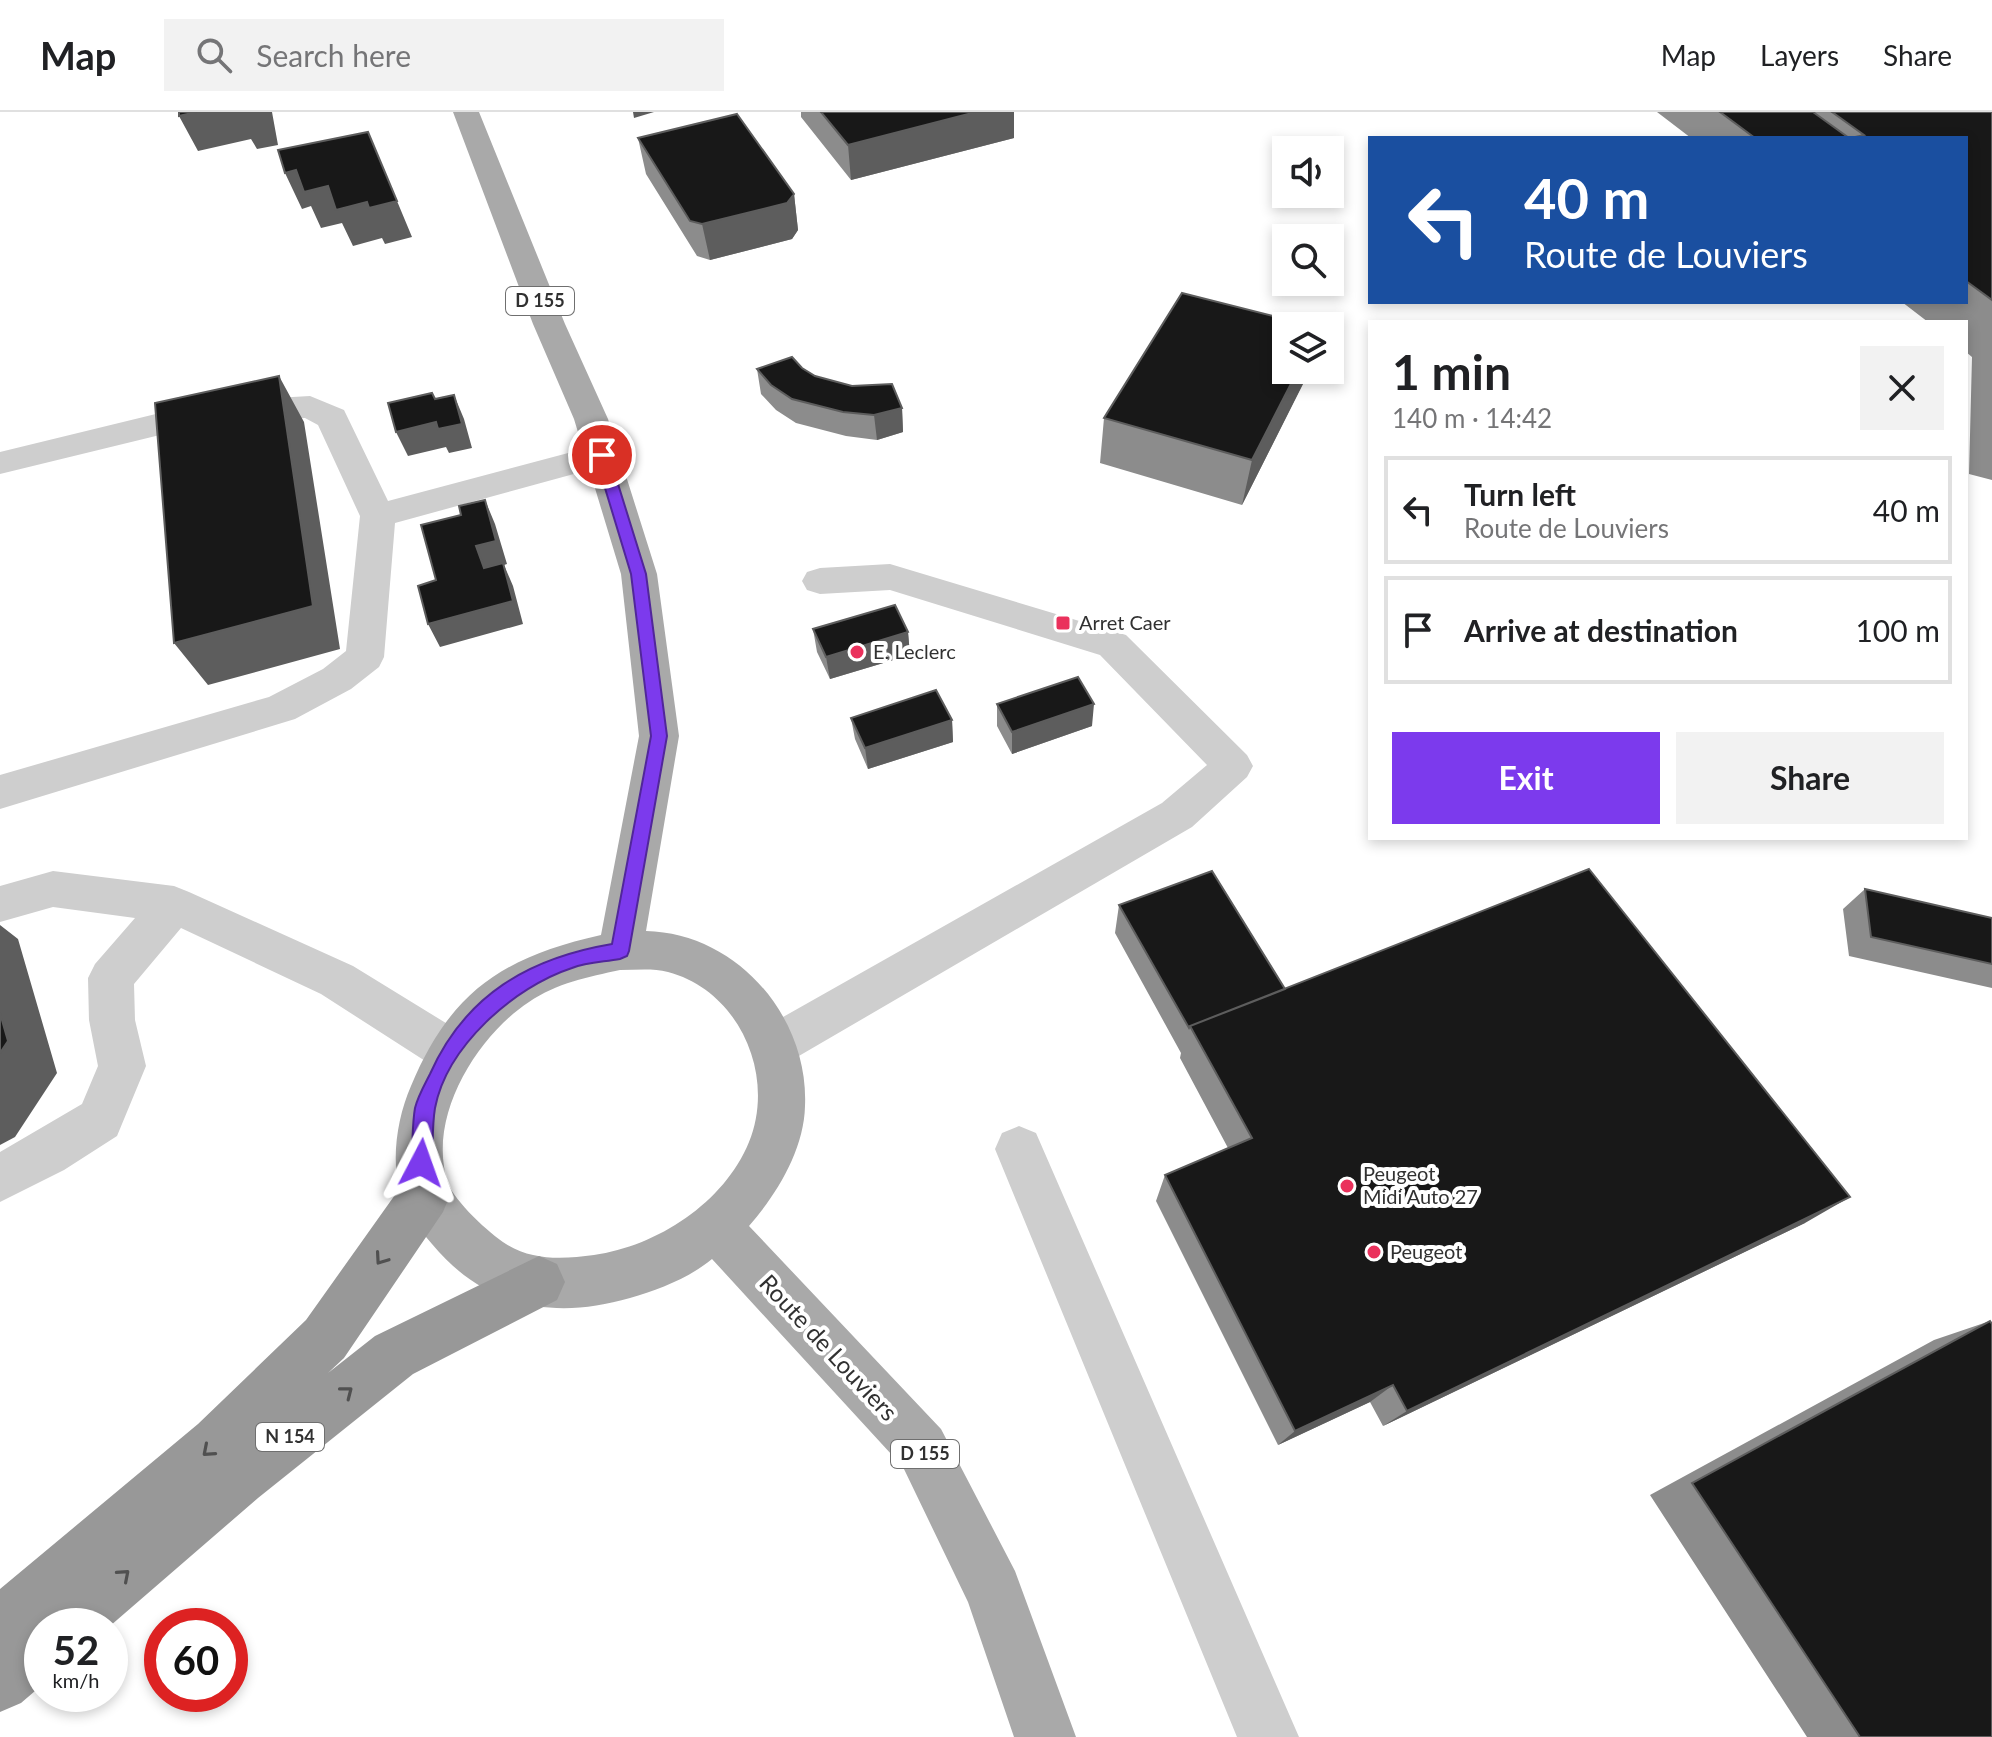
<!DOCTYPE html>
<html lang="en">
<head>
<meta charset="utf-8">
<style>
  :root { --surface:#fff; --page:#f2f2f2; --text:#202124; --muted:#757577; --line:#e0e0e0; --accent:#7c3aed }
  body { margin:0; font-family:Lato,sans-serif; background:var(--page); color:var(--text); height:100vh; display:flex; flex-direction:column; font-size:30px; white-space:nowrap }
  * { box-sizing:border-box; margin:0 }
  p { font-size:26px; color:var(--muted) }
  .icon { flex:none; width:44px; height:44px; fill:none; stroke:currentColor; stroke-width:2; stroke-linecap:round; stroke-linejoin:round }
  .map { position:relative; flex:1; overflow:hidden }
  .details { position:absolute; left:1368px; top:208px; width:600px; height:520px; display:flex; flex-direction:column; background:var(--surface); border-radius:0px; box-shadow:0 4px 12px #0003 }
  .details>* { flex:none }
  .guide { position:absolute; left:1368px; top:24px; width:600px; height:168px; border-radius:0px; box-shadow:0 4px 12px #0003; background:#1a4fa0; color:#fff; overflow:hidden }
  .controls { position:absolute; left:1272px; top:24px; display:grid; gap:16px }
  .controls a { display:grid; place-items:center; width:72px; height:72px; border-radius:0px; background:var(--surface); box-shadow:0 4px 12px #0003; font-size:40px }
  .speed { position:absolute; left:24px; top:1496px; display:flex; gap:16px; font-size:40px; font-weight:700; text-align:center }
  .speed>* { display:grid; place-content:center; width:104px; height:104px; border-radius:50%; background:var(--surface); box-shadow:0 4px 12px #0003; line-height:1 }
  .speed small { font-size:20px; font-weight:400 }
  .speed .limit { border:12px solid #d22; background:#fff; color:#111 }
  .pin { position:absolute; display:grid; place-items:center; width:68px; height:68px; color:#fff; margin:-34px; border:4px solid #fff; border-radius:50%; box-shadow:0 2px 8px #0007 }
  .me { position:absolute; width:88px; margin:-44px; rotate:4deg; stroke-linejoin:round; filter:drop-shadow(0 0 6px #0008) }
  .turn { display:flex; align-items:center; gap:28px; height:168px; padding:0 24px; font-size:36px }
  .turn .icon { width:104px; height:104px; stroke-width:2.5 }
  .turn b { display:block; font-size:56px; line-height:68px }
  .round { display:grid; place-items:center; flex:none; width:84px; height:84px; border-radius:0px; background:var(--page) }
  .head { display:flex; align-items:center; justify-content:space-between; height:136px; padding:0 24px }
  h1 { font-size:48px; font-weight:700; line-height:60px }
  .button { display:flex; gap:16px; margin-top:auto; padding:16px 24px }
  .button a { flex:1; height:92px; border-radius:0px; background:var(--accent); color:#fff; font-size:32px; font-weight:700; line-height:92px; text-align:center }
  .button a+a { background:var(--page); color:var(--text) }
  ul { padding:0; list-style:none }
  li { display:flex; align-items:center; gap:24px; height:108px; margin:0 16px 12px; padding:0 8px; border:4px solid var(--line); border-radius:0px }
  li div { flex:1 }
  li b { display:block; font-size:30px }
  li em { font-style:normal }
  header { display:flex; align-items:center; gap:48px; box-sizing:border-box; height:112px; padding:0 40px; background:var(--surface); border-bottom:2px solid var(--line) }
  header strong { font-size:38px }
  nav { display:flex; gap:44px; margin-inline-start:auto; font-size:28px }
  .search { width:560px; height:72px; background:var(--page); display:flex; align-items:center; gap:20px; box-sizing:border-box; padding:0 28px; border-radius:0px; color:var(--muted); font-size:30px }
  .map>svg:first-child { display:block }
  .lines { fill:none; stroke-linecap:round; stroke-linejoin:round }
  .minor { fill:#cecece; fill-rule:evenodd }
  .major { fill:#a9a9a9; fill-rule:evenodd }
  .highway { fill:#989898; fill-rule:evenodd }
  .wall { fill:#8c8c8c }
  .shaded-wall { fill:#5d5d5d }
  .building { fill:#181818; stroke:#5d5d5d; stroke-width:2 }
  .oneway { stroke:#505050 }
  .route { fill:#7c3aed; stroke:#51269a; stroke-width:2 }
  .poi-dot { fill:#ea315c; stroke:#fff; stroke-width:3 }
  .labels { text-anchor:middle; stroke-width:8; stroke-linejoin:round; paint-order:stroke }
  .shield { fill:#fff; stroke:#6f6f6f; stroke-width:2 }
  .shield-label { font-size:18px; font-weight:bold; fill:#313131 }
  .poi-label { font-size:20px; fill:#313131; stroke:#fff; text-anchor:start }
  .near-street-label { font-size:24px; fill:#313131; stroke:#fff }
</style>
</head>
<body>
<header>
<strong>Map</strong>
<div class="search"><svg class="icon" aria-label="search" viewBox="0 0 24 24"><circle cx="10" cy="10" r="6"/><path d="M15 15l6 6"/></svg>Search here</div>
<nav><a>Map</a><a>Layers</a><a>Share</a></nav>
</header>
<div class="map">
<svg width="1992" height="1625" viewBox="0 0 1992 1625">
  <rect width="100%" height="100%" fill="#fff"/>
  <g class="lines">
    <!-- minor -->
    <path class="minor" d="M310 284 344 298 388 389 602 332 614 335 619 343 614 351 395 411 384 545 379 555 351 577 295 607 0 697V663L269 585 323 557 346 539 360 404 318 313 305 306 205 312 0 362V340L205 290Z
      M890 452 1126 523 1247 643 1253 654 1247 665 1192 715 792 948 776 954 760 948 753 933 760 918 1162 691 1207 653 1100 543 890 478 820 482 807 478 802 469 807 460 820 456Z
      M53 759 174 774 189 780 353 854 467 924 473 939 467 954 450 960 433 954 321 882 181 816 134 872 135 908 146 954 117 1024 64 1058 0 1090V1040L82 992 98 954 89 908 88 866 95 852 135 806 53 795 0 810V774Z
      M1019 1014 1036 1021 1299 1625H1237L995 1037 1002 1021Z"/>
    <!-- major -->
    <path class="major" d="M453 0H479L565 212 608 307 657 462 679 624 646 819C737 821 809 905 805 994 804 1038 777 1082 749 1114L941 1317 1015 1459 1076 1625H1014L968 1490 903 1355 712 1147C689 1166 658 1178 630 1186 554 1208 485 1196 432 1132 419 1117 406 1101 400 1081 391 1047 397 1006 411 974 450 880 503 845 601 823L639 624 621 462 574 307 533 212ZM620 858C636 858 653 856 668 860 740 879 776 964 749 1030 724 1091 657 1134 594 1143 564 1147 533 1149 506 1132 489 1121 455 1090 448 1071 426 1006 477 924 529 890 557 871 588 865 620 858Z"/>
    <!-- highway -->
    <path class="highway" d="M425 1059 443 1066 450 1083 443 1100 344 1246 328 1261 375 1224 539 1144 557 1152 565 1170 557 1188 413 1262 258 1386 110 1514H42V1573L21 1591 0 1600V1477L198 1312 306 1208 407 1066Z"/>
  </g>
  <!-- wall -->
  <path class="wall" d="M801 0H1014V26L851 68 801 5Z
    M1657 0H1992V368L1969 362 1972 245 1966 240V210H1928L1902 190H1966V26H1691Z
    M638 26 794 82 798 118 792 127 710 148 697 144 646 62Z
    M802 256 815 264 902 296 903 320 877 328 846 324 796 311 776 298 761 282 757 257Z
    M1286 258H1310L1242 393 1100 351 1104 306Z
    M813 517 908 520 910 543 830 567 817 540Z
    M997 592 1092 614 1012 642 997 614Z
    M851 606 952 608 953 630 868 657 855 627Z
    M1865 777 1992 806V876L1849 844 1843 797Z
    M1119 793 1285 877 1805 1111 1383 1314 1370 1290 1278 1333 1156 1089 1165 1063 1228 1036 1180 946 1181 941 1115 821Z
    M1990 1209 1992 1625H1807L1650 1383 1934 1228Z"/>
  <!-- shaded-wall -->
  <path class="shaded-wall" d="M196 0H272L278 33 257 37 251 27 198 39 179 4Z
    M633 0H654L634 6Z
    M976 0H1014V26L851 68 848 33Z
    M296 58 328 74 367 90 397 89 412 125 385 132 382 126 353 134 342 111 321 116 311 94 302 97 285 61Z
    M794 82 798 118 792 127 710 148 702 112Z
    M1298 258H1310L1242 393 1252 348Z
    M279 264 304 310 340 537 208 573 174 531Z
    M454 283 464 307 472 336 449 341 446 335 408 344 396 320 440 299Z
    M902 296 903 320 877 328 874 303Z
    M485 388 495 412 507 452 504 453 513 474 523 512 440 535 428 512 484 456 476 434Z
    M908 520 910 543 830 567 826 545Z
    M1094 592 1092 614 1012 642V620Z
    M952 608 953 630 868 657 865 636Z
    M0 813 18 827 57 961 15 1025 0 1033Z
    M1850 1085 1805 1111 1383 1314 1407 1299Z
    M1393 1273 1370 1290 1278 1333 1295 1319Z"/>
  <!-- building -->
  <path class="building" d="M179 0H196L179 4Z
    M821 0H976L848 33Z
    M1720 0H1813L1849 26H1755Z
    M1832 0H1992V188L1966 169V26H1851L1864 23Z
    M737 2 794 82 787 91 702 112 690 109 638 26Z
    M368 20 397 89 369 96 367 90 336 98 328 74 304 80 296 58 285 61 278 38Z
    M1182 181 1313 214H1286V258H1298L1252 348 1104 306Z
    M792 245 802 256 815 264 852 274 892 272 902 296 874 303 843 300 792 287 771 273 757 257Z
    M279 264 313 494 174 531 155 291Z
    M432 281 435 287 454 283 462 312 438 317 436 310 396 320 388 291Z
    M485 388 496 429 476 434 484 456 503 451 513 489 428 512 418 474 436 468 421 413 461 403 459 394Z
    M895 493 908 520 826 545 813 517Z
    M1078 565 1094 592 1012 620 997 592Z
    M936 578 952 608 865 636 851 606Z
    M1589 757 1850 1085 1407 1299 1393 1273 1295 1319 1165 1063 1252 1026 1190 914Z
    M1212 759 1285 877 1190 914 1189 916 1119 793Z
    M1865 777 1992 806V852L1871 825Z
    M0 901 8 929 0 941Z
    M1990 1209 1992 1212V1625H1860L1692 1371Z"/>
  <!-- one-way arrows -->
  <defs><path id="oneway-chevron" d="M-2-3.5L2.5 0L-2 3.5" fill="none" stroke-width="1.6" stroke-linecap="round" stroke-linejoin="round" transform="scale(2)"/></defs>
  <g class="oneway">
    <use href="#oneway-chevron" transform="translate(381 1147) rotate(125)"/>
    <use href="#oneway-chevron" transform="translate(347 1280) rotate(-38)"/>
    <use href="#oneway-chevron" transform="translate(208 1339) rotate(139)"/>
    <use href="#oneway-chevron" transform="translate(124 1463) rotate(-41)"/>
  </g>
  <!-- route -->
  <path class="route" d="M602 339 609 343 646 462 667 624 629 839 627 844 620 847C604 850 587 850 572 856 514 875 447 934 435 996 432 1014 433 1033 432 1051L429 1058 421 1061 414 1058 411 1051C413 1033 412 1013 415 996 418 984 425 972 430 962 465 883 529 846 612 832L651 624 631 462 595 343Z"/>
  <!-- markers -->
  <g class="poi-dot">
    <rect x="1055" y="503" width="16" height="16" rx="4"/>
    <circle cx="857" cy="540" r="8"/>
    <circle cx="1347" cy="1074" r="8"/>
    <circle cx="1374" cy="1140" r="8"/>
  </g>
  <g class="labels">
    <!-- shield labels -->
    <g class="shield">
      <rect x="506" y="175" width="68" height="28" rx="6"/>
      <rect x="256" y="1311" width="68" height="28" rx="6"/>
      <rect x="891" y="1328" width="68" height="28" rx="6"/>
    </g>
    <g class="shield-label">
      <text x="540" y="195">D 155</text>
      <text x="290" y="1331">N 154</text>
      <text x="925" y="1348">D 155</text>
    </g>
    <!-- poi labels -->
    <g class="poi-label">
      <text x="1079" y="518">Arret Caer</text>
      <text x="873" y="547">E. Leclerc</text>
      <text x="1363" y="1069">Peugeot<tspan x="1363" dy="23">Midi Auto 27</tspan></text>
      <text x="1390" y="1147">Peugeot</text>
    </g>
    <!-- near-street labels -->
    <g class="near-street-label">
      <text transform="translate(828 1236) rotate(47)" y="8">Route de Louviers</text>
    </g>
  </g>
</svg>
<div class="controls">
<a><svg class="icon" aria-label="sound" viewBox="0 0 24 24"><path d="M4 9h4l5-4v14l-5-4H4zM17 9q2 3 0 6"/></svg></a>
<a><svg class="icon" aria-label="search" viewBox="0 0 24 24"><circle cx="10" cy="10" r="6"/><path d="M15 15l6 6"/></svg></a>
<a><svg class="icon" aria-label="layers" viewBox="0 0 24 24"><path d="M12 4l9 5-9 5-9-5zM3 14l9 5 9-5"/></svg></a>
</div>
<div class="speed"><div>52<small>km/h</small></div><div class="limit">60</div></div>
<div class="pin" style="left:602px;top:343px;background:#d93025"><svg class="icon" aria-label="arrive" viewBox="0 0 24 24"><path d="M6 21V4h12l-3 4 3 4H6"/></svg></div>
<svg class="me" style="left:421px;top:1051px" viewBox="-20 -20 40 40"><path d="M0-17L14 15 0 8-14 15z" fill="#7c3aed" stroke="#fff" stroke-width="4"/></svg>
<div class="guide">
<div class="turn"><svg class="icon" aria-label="left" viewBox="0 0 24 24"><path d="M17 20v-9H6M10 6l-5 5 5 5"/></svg><div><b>40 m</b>Route de Louviers</div></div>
</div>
<section class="details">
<div class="head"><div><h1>1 min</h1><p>140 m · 14:42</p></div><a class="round"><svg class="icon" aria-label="close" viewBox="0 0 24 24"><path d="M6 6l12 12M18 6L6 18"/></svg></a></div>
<ul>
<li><svg class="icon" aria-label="left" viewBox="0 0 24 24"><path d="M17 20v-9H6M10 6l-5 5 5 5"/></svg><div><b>Turn left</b><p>Route de Louviers</p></div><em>40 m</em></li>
<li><svg class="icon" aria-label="arrive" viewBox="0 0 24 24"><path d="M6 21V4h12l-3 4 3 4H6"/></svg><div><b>Arrive at destination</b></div><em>100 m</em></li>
</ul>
<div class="button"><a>Exit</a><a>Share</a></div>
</section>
</div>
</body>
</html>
